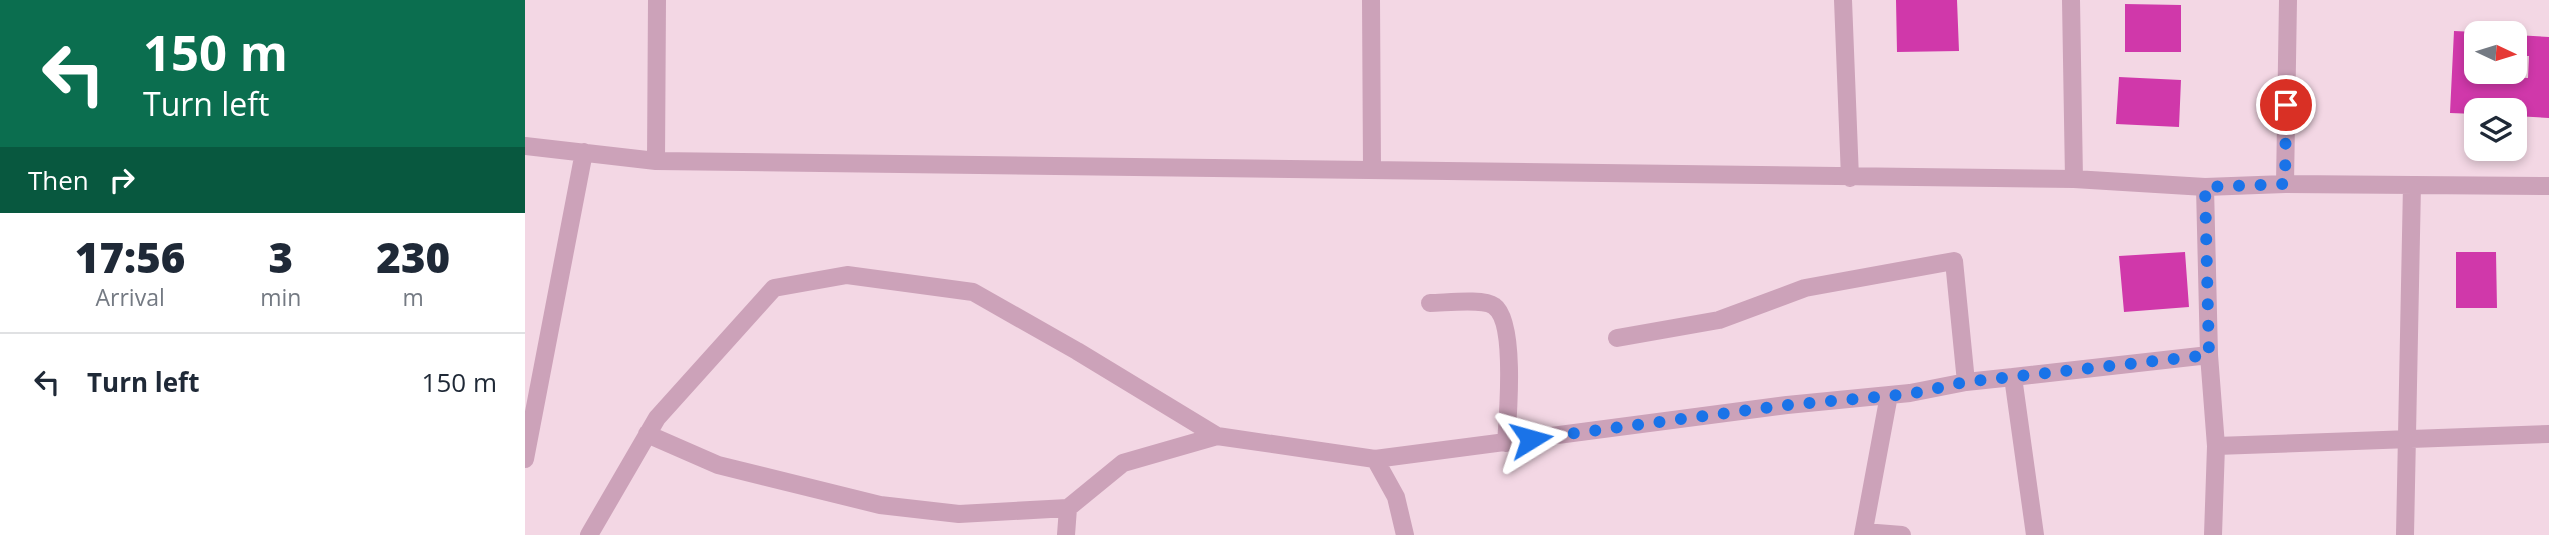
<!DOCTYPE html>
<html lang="en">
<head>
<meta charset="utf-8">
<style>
  :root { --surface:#fff; --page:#f6f6f7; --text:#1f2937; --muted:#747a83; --line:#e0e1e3 }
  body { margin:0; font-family:"Open Sans",sans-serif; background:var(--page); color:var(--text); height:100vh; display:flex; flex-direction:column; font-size:26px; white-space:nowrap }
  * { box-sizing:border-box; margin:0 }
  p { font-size:23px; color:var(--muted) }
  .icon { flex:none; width:38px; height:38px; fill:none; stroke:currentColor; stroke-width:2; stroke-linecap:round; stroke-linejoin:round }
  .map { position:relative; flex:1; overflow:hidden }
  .details { display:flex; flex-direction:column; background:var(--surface); width:525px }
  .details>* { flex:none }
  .top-card { background:#0b6e4f; color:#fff; overflow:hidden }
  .needle { width:46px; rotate:94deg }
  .controls { position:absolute; left:1939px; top:21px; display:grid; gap:14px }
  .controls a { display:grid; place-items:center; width:63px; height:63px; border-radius:14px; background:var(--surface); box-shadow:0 4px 10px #0003; font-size:35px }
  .pin { position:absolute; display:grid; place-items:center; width:60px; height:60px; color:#fff; margin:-30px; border:4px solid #fff; border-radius:50%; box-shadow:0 2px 7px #0007 }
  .me { position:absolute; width:77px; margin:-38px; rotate:82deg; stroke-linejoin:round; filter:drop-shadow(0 0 5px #0008) }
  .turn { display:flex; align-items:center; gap:24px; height:147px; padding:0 28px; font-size:32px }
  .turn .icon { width:91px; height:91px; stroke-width:2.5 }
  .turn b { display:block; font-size:49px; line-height:60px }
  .then { display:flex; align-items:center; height:66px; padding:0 28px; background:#0003; gap:14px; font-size:26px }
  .eta { display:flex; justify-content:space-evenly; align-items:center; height:119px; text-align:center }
  .eta b { font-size:42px; font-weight:800; line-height:49px }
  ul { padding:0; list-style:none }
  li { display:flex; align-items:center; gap:21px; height:98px; padding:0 28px; border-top:2px solid var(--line) }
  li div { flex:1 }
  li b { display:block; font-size:26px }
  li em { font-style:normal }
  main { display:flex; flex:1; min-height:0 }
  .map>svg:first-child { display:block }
  .building { fill:#d038aa }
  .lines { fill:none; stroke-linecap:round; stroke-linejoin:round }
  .street { stroke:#cca2b9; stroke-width:18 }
  .route { stroke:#1a73e8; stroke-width:12; stroke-dasharray:0 21.6 }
</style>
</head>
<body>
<main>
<section class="details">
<div class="top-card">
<div class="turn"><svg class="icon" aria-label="left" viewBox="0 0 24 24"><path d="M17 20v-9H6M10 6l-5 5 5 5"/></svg><div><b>150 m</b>Turn left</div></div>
<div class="then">Then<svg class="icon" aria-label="right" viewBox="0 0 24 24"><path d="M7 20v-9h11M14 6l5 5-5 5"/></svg></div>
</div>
<div class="eta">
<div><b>17:56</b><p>Arrival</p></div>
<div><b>3</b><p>min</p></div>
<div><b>230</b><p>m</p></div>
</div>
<ul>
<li><svg class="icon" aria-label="left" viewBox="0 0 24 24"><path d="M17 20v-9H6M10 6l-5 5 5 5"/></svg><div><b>Turn left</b></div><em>150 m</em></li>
</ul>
</section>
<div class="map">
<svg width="2024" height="535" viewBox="0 0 2024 535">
  <rect width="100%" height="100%" fill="#f3d7e4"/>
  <!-- building -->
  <path class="building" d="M1371 0H1432L1434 51 1372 52Z
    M1600 4 1656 5V52H1600Z
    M1929 31 1951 32 1947 75 2003 78 2004 56H1990V35L2024 37V118L1990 116V110H1951V114L1925 113Z
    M1594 77 1656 80 1654 127 1591 124Z
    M1660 252 1664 307 1599 312 1594 256Z
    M1931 252H1971L1972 308H1931Z"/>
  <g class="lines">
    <!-- street -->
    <path class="street" d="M846 0 847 169
      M1318 0 1325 178
      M1546 0 1549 179
      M0 146 131 161 1549 179 1680 187 1760 184 2024 186
      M131 161 132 0
      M1760 184 1763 0
      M1680 187 1684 355 1691 446 1688 535
      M905 303C920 303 958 298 969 306 991 321 983 416 981 443
      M1092 338 1194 320 1280 288 1429 261 1441 382
      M122 434 193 465 355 505 434 514 543 508
      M1691 446 2024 434
      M0 459 59 152
      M850 459 1262 405 1385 393 1441 382 1488 377
      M1339 532 1377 535
      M64 535 132 418 249 288 322 275 448 292 552 351 692 436 850 459 871 497 880 535
      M541 535 543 508 598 463 692 436
      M1338 535 1364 395
      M1510 535 1488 377 1684 355
      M1880 535 1887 185"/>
  </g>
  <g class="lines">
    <!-- route -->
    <path class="route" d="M1006 439 1262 405 1385 394 1440 382 1684 355 1680 187 1760 184 1761 105"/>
  </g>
</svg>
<div class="controls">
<a><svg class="needle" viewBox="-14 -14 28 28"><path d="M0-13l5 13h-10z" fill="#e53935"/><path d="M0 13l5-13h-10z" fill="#747a83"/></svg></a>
<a><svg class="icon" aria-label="layers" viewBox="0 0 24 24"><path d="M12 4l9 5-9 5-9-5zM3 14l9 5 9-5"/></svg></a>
</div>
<div class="pin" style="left:1761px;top:105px;background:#d93025"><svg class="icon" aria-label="arrive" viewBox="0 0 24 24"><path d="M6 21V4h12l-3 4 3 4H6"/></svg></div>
<svg class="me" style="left:1006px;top:439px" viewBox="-20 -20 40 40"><path d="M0-17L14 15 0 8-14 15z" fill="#1a73e8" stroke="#fff" stroke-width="4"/></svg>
</div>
</main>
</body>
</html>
